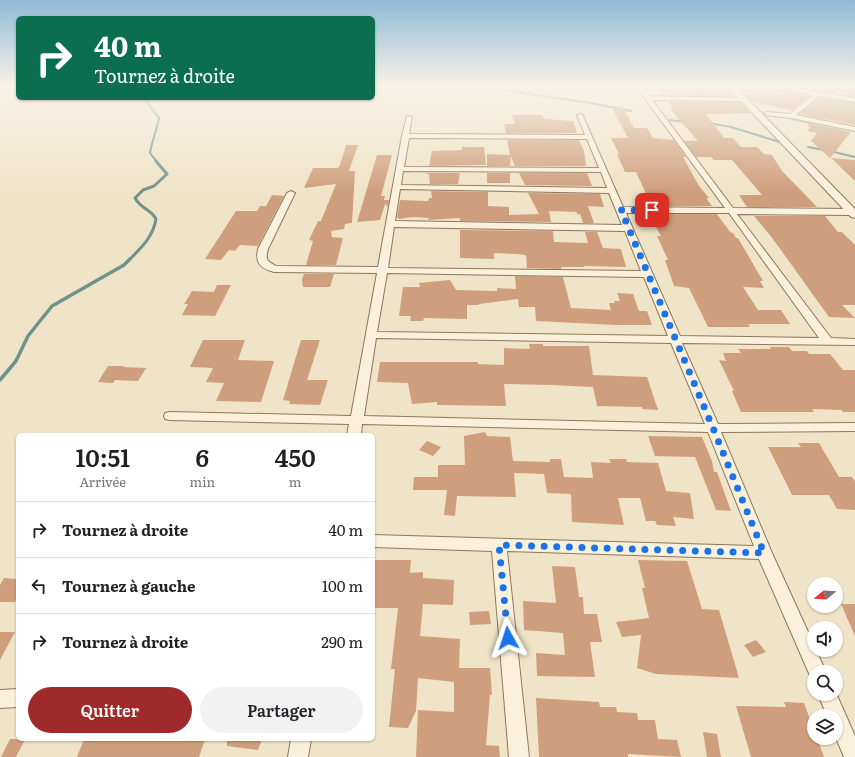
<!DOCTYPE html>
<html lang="fr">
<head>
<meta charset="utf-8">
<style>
  :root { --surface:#fff; --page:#f2f2f2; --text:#202124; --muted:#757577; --line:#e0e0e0; --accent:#9e2a2b }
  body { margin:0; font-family:Literata,serif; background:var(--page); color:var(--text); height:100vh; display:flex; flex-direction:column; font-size:15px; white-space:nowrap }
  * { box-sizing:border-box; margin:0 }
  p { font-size:13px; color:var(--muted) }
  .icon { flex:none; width:22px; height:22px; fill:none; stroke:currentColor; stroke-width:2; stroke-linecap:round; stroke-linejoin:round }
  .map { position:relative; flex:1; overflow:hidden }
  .sheet { position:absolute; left:16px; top:433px; width:359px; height:308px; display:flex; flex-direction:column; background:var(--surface); border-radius:6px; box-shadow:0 1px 3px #0004 }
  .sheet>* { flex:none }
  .banner { position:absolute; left:16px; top:16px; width:359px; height:84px; border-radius:6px; box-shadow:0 1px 3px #0004; background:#0b6e4f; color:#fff; overflow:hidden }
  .needle { width:26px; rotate:252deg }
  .controls { position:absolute; left:807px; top:577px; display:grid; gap:8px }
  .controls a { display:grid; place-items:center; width:36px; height:36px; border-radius:50%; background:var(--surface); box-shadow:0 1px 3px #0004; font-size:20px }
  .pin { position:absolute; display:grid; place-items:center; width:34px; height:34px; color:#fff; margin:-17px; border-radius:8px; box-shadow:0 2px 6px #0006 }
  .me { position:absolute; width:44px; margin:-22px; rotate:355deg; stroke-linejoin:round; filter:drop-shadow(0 0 3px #0008) }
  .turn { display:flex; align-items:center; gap:14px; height:84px; padding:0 12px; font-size:18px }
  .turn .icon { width:52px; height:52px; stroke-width:2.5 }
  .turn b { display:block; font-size:28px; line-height:34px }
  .eta { display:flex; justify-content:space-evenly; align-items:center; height:68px; text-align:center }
  .eta b { font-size:24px; font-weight:600; line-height:28px }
  .button { display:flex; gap:8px; margin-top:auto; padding:8px 12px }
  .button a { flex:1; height:46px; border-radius:24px; background:var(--accent); color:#fff; font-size:16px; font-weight:600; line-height:46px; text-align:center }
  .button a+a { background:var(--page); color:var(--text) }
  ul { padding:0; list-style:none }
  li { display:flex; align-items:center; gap:12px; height:56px; padding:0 12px; border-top:1px solid var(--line) }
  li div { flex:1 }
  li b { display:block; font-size:15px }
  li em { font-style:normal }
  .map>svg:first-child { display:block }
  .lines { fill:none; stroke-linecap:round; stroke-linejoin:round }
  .stream-far2 { stroke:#6f938a; stroke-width:2 }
  .stream-far1 { stroke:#6f938a; stroke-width:3 }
  .stream { stroke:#6f938a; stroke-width:3.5 }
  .building { fill:#cf9f7d }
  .minor-casing { stroke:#8d765c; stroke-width:2 }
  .tertiary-casing { stroke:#8d765c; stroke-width:2 }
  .minor { fill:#faf1dc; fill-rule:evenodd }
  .tertiary { fill:#faf1dc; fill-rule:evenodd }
  .route { stroke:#1a73e8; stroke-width:7; stroke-dasharray:0 12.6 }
</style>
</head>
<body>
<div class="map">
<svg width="855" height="757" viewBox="0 0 855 757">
  <rect width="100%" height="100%" fill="#f0e4c8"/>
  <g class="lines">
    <!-- stream-far2 -->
    <path class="stream-far2" d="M490 85 508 91 591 103 631 111
      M144 98 159 118C157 130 152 140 150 153L157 162
      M670 120 686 122
      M709 123 731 127 783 143
      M808 147 824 150
      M830 151 855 157"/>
    <!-- stream-far1 -->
    <path class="stream-far1" d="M129 260C141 248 153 237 156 219 150 208 142 210 135 198L143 190 154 186 167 174 156 161"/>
    <!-- stream -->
    <path class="stream" d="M0 380 16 361 28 336 52 306 124 265 130 259"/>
  </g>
  <!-- building -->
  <path class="building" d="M656 85 726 87 735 96 663 95Z
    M743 85H763L764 86 810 96 792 110 751 101 738 87H743Z
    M825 85H855V96L819 91Z
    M819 98 855 103V125L799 114Z
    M668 102H740L750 113 706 114 724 138H733L741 147H757L764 154 772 155 782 171 817 207H747L739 195H762L732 160H714L711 157H696L684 141H698L670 109H674Z
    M622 105 634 128H647L653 138 674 140 686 157H683L699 186 709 198H706L712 206H652L636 172H625L617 154H619L611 138H628L613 110Z
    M512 115H542L544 119 573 121 577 133H506L504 124H515Z
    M788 119H791L851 132 830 158 811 141 817 133 807 131 811 127 807 126 809 124Z
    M507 140H579L584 151 586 166H515L511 156 510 166H487V154L510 155Z
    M346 145H358L349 171H355L352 223 345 224 344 229 331 231 332 237 343 238 336 265H306L313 241 309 240 318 221H321L336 184 304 188 313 168H338L340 165Z
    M462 147H484L486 165 429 166 432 151 462 150Z
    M377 155H392L381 196H385L384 200H389L388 207 385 204 380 220 357 222Z
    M831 158 855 160V181Z
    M427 173H460L458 184H430L429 174H426Z
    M487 173H510V183H487Z
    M519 173H587L592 186 525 185Z
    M431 191 488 192V206L509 207V215L539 214 528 193 600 194 604 207 588 206 594 223H583L580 214H577V212L549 211 551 222 460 221V218L428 220 429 218 413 217 399 219 397 217 400 200 428 201 429 198H432Z
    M272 195 284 196 258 246 240 245 235 251 229 250 221 260 205 259 236 211H257L260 206H266Z
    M649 214H717L730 232 733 233 736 238H738L763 281H760L764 288 743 287 758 310H781L790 324H748L750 327H708L689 288 674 286 665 260H668L657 236H661Z
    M754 216H825L838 232H842L855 245V305H842L855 318 829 317 773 239Z
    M460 230 553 231 554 242 588 243 585 232H597L603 248 621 249 626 267 584 266V267H561V269L527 268 526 255 516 254 494 253V259L460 258Z
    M304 274H334L330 287H303L302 279Z
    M515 276 563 277 571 308 611 310 609 303H615L614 301H620L617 293 633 294 639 311H647L652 325H615L536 321 535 307H519L518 299 479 304V305H467V319L424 318 423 321H410L411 316H399L403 287H420L419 283 450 280 456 290 497 291V288L516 289Z
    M217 285H231L215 316 182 315 188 304H184L192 291 214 292Z
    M203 340H245L238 360 274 361 261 402 216 401 224 383 206 382 213 368 190 367Z
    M301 340H320L307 380H328L320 405 289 404 290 401 283 400Z
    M529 344H543V346H589L593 375 647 377 658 410 642 409V407L597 406 593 387 550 385 504 384 506 406 437 405V402L412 404 408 383 377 382 380 362H478V364L504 365V348L530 349Z
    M770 347H789L792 351H807L809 354H830L843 370H855V412H843L841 410 812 409 814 412H741L732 391H734L719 360 726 361 723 353H741L738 349H771Z
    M108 366H124L123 367 146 368 138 381 115 380 113 383 98 382Z
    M485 432 487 436 510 437 513 461 550 462V459H561L564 477 593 478 591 462 611 463 609 459H626L627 462 658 463 666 491 690 493 694 519 673 517 676 526 657 525 655 521H646L640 498H618L624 525 572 522 571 494 547 493 544 474 514 473 516 497 457 496 455 516 444 515 447 490H413L414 477H438V465H465L464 436Z
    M648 436 702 437 712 461 714 472H717L731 511 716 510 695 457 655 456Z
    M427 441 441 447 433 456 419 450Z
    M798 443H819L839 477H852L855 481V510L837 509 829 495H792L768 447H801Z
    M373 560H411L410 573 423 572V578L454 580 453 605 423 604 420 636 460 639 459 668H490L492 695H490L486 745 499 746 500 757H416L418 710 454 712V682L418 678 416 711 408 728 389 727 395 669H391L398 608H373Z
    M638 560 687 561 702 609 719 610 739 678 656 674 637 668 641 635 622 637 616 622 649 618 642 588H645Z
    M552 566 575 567 579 597H583L584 614H597L602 642H590L595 677 537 676 536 653 565 655 563 633 524 630 523 601 556 603Z
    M4 578 18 579V596L15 602H0V585Z
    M841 604H855V636Z
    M489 611 491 624 470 625 469 612Z
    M0 632H15L0 660Z
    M756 640 766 652 753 657 744 645Z
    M536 698 599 702 600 707H616L617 712 637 713 638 720H655L658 739 677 740 681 757 628 754V757H539Z
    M784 702 804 703 814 730V738H817L824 757H751L736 706 786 707Z
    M703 732 717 734 721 757H707Z
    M10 739H25L16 757H1Z
    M84 739H205L199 757H77Z
    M227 739H262L258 750 227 746Z"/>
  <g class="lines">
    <!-- minor casing -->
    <g class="minor-casing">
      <path id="minor" d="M635 85H641L649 96 747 98 748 99 745 101 652 100 733 208 855 209V215L737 214 831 338 855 339V345L682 343 718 424 855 423V431L721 432 772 553 814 645V650H816L826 672H814V679L811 678 759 559 507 551 529 757H509L492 551 373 547V535L754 546 708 432 362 424 361 435H347L349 424 170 420 165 419 164 416 165 413 170 412 351 416 377 273 274 272C260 268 255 263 258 249L287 193 291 191 295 193 268 249C265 260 267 261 276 266L378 267 402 136 407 116 412 117 409 134 585 135 577 115 582 114 623 207 725 208ZM409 138 587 139 599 168 404 167ZM403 171 601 172 607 188 401 185ZM400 189 609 193 622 225 395 221ZM626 213H729L819 338 680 336ZM394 227 625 231 641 271 388 268ZM387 273 644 277 668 336 377 332ZM376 338 671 343 705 424 364 416Z
        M764 85H776L855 98V102L819 96 796 115 855 127V131L791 118 765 115V113L767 112 790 114 813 95Z
        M18 689V707L0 708V690Z
        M836 693 855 736V757H844L836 738V716H827L818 694Z
        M291 739H311L308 757H288Z"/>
    </g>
    <!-- tertiary casing -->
    <g class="tertiary-casing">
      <path id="tertiary" d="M726 85H734L855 209V218L851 217Z"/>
    </g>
    <!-- minor -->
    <use href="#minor" class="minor"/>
    <!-- tertiary -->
    <use href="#tertiary" class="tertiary"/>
  </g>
  <!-- sky -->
  <linearGradient id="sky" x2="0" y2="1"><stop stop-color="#8fbad6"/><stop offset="0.45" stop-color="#f8f3e6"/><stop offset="1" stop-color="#f8f3e6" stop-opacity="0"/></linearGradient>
  <rect width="855" height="191" fill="url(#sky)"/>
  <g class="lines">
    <!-- route -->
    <path class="route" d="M508 638 499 545 764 553 713 428 621 210H652"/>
  </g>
</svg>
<div class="controls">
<a><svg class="needle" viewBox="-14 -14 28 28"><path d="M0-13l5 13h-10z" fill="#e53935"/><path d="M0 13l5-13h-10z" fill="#757577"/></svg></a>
<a><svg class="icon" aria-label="sound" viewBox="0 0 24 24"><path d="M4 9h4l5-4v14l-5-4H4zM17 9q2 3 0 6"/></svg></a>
<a><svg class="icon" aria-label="search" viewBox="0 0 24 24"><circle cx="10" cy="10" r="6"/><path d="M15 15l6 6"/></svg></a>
<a><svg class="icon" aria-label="layers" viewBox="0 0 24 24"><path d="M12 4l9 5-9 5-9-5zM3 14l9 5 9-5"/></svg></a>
</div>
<div class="pin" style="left:652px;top:210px;background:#d93025"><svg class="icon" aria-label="arrive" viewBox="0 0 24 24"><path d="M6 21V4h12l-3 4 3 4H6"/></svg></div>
<svg class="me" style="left:508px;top:638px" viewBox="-20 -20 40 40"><path d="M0-17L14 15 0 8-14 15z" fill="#1a73e8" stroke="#fff" stroke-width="4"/></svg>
<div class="banner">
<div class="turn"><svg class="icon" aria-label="right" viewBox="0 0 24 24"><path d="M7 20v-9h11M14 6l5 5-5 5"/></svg><div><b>40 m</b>Tournez à droite</div></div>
</div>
<section class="sheet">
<div class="eta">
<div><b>10:51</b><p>Arrivée</p></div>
<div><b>6</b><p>min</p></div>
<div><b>450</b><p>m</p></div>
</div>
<ul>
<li><svg class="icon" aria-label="right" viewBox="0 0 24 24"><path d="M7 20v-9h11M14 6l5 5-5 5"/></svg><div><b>Tournez à droite</b></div><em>40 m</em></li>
<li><svg class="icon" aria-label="left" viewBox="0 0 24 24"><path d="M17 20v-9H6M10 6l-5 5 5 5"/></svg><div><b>Tournez à gauche</b></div><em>100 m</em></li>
<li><svg class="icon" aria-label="right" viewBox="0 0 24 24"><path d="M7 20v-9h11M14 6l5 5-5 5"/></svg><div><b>Tournez à droite</b></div><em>290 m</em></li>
</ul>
<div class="button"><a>Quitter</a><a>Partager</a></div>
</section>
</div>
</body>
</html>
